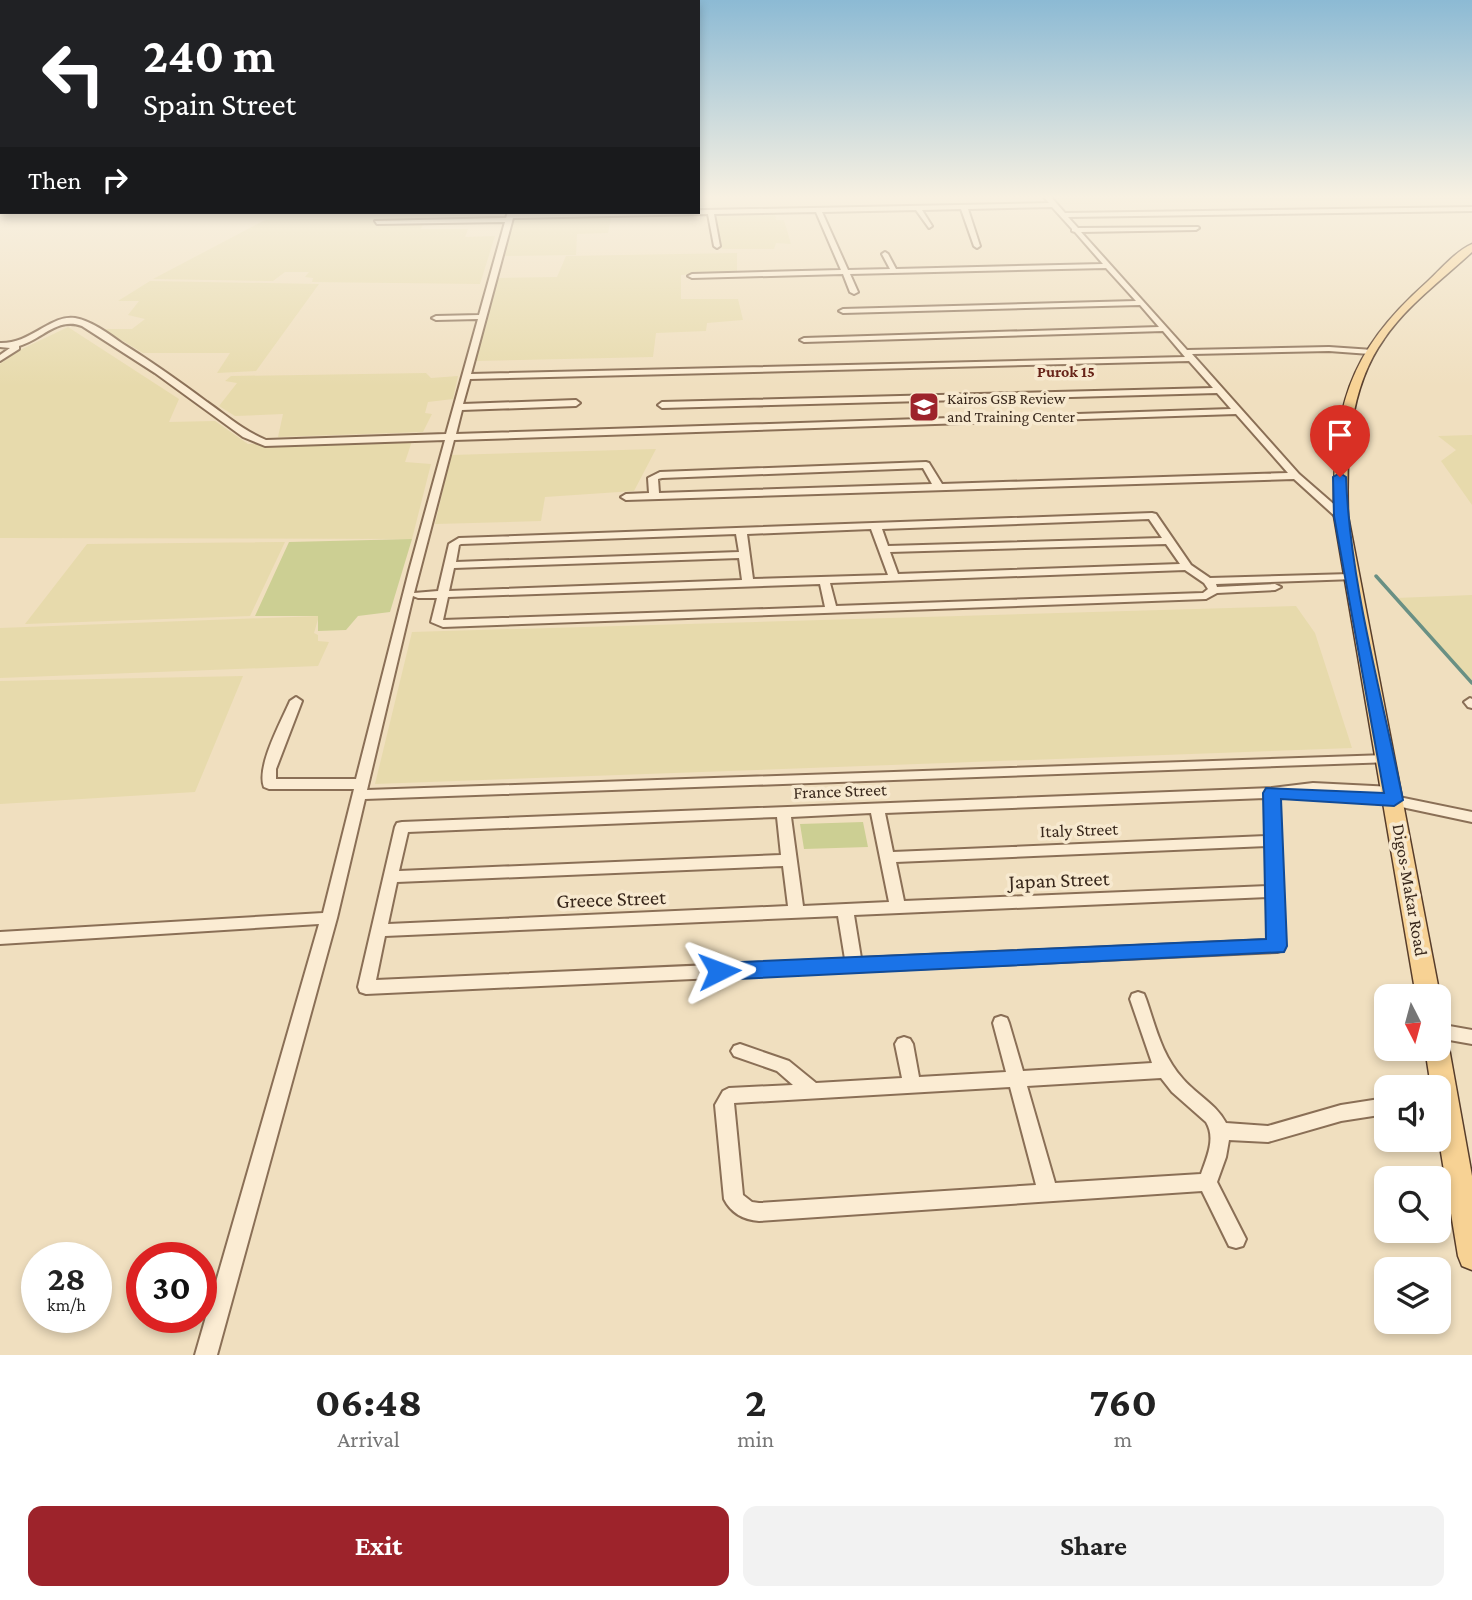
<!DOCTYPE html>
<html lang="en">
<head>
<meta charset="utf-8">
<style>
  :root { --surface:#fff; --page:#f2f2f2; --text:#222; --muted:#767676; --accent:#9d232b }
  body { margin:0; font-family:"Crimson Pro",serif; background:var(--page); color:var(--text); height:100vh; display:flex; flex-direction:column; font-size:26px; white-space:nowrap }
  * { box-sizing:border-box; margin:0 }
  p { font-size:23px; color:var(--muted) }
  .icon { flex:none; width:38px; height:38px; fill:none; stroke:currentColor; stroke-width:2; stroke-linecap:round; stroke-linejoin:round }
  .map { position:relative; height:1355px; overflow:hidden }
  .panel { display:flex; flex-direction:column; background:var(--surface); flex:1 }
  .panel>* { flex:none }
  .hud { position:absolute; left:0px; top:0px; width:700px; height:214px; box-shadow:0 4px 10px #0003; background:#202124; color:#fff; overflow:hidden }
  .needle { width:46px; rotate:174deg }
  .fabs { position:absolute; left:1374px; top:984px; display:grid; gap:14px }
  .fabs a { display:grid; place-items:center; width:77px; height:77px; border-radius:14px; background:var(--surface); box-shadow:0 4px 10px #0003; font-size:35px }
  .speed { position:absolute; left:21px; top:1242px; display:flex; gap:14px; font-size:35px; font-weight:700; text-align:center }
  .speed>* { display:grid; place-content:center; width:91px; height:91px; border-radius:50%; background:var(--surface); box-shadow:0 4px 10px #0003; line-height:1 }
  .speed small { font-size:18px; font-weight:400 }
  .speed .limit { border:10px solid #d22; background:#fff; color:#111 }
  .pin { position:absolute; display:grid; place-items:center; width:60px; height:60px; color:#fff; margin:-72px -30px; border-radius:50% 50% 50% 0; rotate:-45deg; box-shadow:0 0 7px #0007 }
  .pin .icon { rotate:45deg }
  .me { position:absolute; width:77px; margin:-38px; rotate:87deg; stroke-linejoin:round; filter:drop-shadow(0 0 5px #0008) }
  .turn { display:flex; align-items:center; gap:24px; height:147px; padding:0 28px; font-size:32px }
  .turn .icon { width:91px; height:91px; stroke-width:2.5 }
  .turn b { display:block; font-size:49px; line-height:60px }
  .then { display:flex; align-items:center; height:66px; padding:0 28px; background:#0003; gap:14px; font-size:26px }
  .eta { display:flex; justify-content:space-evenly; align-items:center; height:119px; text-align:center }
  .eta b { font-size:42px; font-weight:700; line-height:49px }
  .cta { display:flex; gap:14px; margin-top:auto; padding:14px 28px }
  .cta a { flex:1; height:80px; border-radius:14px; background:var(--accent); color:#fff; font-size:28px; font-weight:700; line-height:80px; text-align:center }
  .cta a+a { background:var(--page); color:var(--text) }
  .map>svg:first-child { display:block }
  .farmland { fill:#e7daac }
  .green { fill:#cccf93 }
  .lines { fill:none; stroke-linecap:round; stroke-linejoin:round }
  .stream { stroke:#699084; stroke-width:3.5 }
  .street-casing { stroke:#8a6f56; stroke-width:4 }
  .primary-casing { stroke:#573d2b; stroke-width:3 }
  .street { fill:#fbecd3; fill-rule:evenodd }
  .primary { fill:#f7d294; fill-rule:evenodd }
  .route { fill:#1a73e8; stroke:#114b97; stroke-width:2 }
  .labels { text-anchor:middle; stroke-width:7; stroke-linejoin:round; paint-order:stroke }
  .far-neighbourhood-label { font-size:16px; font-weight:bold; fill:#682419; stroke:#f7e9cf }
  .far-poi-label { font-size:16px; fill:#39281c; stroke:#f7e9cf; text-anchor:start }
  .street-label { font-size:18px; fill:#39281c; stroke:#f7e9cf }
  .near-street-label { font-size:21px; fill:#39281c; stroke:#f7e9cf }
</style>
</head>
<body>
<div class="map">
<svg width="1472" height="1355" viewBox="0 0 1472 1355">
  <rect width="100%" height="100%" fill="#f0dfbf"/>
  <!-- farmland -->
  <path class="farmland" d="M1052 196H1472V199L1060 204Z
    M775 212 776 220H784L791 244 776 243 774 249H722L715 213Z
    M612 214 608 233 577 234 576 255 501 256 513 217Z
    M426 217 421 229H468L465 237 495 236 480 284 312 282 313 278 305 277 309 272H285L273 281 153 279 265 220Z
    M737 253V271L681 275V299H738L743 320 707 323 706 331 656 333 653 357 476 361 498 278 557 277 566 256Z
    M150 281 319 284 256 371 217 373 230 353H143L103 329H132L145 319 128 315 139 301H118Z
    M68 327 179 399 169 422 215 421 248 444 412 441 405 462 431 464 412 539 0 538V364L18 351Z
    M426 373 431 378 458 376 453 399 428 402 425 413 432 414 423 432 278 437 283 414 235 416 219 406 237 383 225 381 231 376Z
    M1472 435V505L1441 461 1456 450 1438 436Z
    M656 449 634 491 545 497 541 521 435 524 451 455Z
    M285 542 250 616 25 624 87 544Z
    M1472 595V682L1396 598Z
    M1296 606 1315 633 1352 748 375 784 412 632Z
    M319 616 314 633 318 635V641L329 642 318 666 0 678V628Z
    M243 676 195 792 0 804V681Z"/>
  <!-- green -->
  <path class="green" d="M412 539 390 612 358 616 346 630 318 631V616H255L289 542Z
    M863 822 868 847 804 849 800 824Z"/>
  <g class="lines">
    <!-- stream -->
    <path class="stream" d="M1376 576 1472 683"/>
    <!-- street casing -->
    <g class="street-casing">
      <path id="street" d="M1043 196H1050L1065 213 1472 207V211L1068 217 1078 228 1198 227 1199 228 1196 230 1081 232 1187 350 1329 347 1373 350V354H1370L1329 351 1192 354 1299 474 1345 514V518H1337L1294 479 626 500 621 497 626 494 649 493 648 478 660 472 926 462 929 463 942 484 1288 473 1236 414 454 440 414 593 438 591 449 544 459 538 1152 513 1156 514 1191 565 1210 578 1351 574 1356 577 1355 579 1216 584 1217 587 1275 584 1281 587 1275 590 1217 593 1206 599 443 627 431 622 437 598H418L413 596 367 790 1386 755 1391 756 1393 759 1391 762 365 799 337 918 217 1355H195L319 924 0 944V932L323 913 354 789H269L264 787C256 767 281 722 290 701L296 697 302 701 276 769V779H356L409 571 445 440 265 446 243 437 155 373 82 326C57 317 43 339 19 346V349L0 361V355L10 348 0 347V343C31 344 51 314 75 318 92 321 109 334 123 344 152 362 180 382 207 402 227 416 244 431 266 440L446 434 478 319 436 320 432 318 436 316 479 315 505 222 377 224 375 221 506 218 508 212H514V214L1049 203ZM1052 207 1072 229V231L1075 232 1103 264 896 269 888 254 885 252 882 254 890 269 848 270 822 212 916 210 929 228 932 226 922 210 961 209 974 246 977 248 980 246 968 209ZM816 212 841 270 692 274 688 276 692 278 843 274 850 292 854 294 858 292 850 274 1106 268 1136 301 843 309 839 311 843 313 1140 305 1159 327 804 338 800 340 804 342 1163 331 1185 357 471 374 513 218 708 214 714 246 717 248 720 246 714 214ZM1189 361 1213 388 662 402 658 405 662 408 1217 393 1231 409 456 434 462 410 576 406 580 403 576 400 463 404 470 379ZM923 468 932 484 659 493 658 479 662 478ZM1149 519 1162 538 888 546 882 529ZM871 529 888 575 753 579 747 534ZM736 534 739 552 456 562 459 545 461 544ZM1166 544 1180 564 898 574 890 552ZM739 558 742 580 449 591 454 568ZM1185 570 1204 583 1208 589 1203 593 836 606 830 583ZM820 584 825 607 443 620 448 597Z
        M1470 698 1472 699V708L1468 707 1464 702Z
        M1313 783 1393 787 1398 789 1400 792 1394 796 1472 812V822L1383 803 1381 800 1385 796 1313 793 1279 797 1285 946 1283 950 1277 952 366 994 360 992 358 987 395 827 397 823 402 822 1272 788ZM1265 798 1266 836 893 852 885 813ZM871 813 889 902 803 906 791 817ZM777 817 781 855 399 871 408 832ZM1267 846 1268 886 904 901 896 862ZM783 866 788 906 388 924 397 882ZM1268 897 1269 940 861 958 854 915ZM838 916 845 959 376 980 385 936Z
        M1138 992 1144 994 1146 999C1156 1028 1162 1056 1183 1079 1197 1095 1216 1104 1226 1123L1268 1126 1341 1105 1386 1098V1114L1341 1121 1268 1142 1229 1140 1226 1157 1217 1182 1246 1239 1243 1246 1236 1248 1229 1246 1202 1191 759 1221C744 1220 731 1213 724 1199L715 1105 723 1091 729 1088 793 1085 777 1071 734 1056 731 1051 734 1046 740 1044 789 1061 816 1083 902 1078 895 1044 898 1039 904 1037 910 1039 913 1044 919 1077 1006 1072 993 1023 995 1018 1001 1016 1007 1018 1009 1023 1023 1071 1152 1063 1130 999 1132 994ZM1161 1078 1172 1092 1206 1122C1216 1138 1207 1157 1201 1174L1055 1183 1027 1086ZM1010 1087 1036 1185 759 1203 752 1202 743 1195 734 1103Z
        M1438 1024 1472 1030V1044L1438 1038Z"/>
    </g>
    <!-- primary casing -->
    <g class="primary-casing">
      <path id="primary" d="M1472 244V252C1442 280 1407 305 1384 339 1348 389 1346 457 1348 516L1440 996 1438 998V996H1416L1334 516C1333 410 1346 354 1427 282 1440 270 1456 251 1472 244Z
        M1438 1038 1446 1041 1449 1048 1472 1176V1270L1462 1266 1458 1256 1438 1134V1087H1431L1425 1048H1438Z"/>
    </g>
    <!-- street -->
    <use href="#street" class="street"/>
    <!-- primary -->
    <use href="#primary" class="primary"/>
  </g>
  <!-- sky -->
  <linearGradient id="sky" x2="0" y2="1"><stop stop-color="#8cbad4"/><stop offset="0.51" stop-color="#f8f1e2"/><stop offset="1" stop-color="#f8f1e2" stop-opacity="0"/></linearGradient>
  <rect width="1472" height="386" fill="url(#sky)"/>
  <!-- route -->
  <path class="route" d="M1340 473 1346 477C1350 584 1382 695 1403 800L1394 806 1281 799 1287 946 1284 952 719 980 711 977 708 971 711 965 719 963 1266 939 1263 793 1266 788 1384 793 1334 516 1333 477Z"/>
  <!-- icons -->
  <defs>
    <g id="school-square" transform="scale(1.575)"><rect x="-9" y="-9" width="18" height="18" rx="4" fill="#9d232b" stroke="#f7e9cf"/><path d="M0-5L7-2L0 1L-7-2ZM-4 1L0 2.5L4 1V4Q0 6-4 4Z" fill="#fff"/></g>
  </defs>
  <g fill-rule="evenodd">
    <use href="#school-square" x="924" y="407"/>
  </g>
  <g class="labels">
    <!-- far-neighbourhood labels -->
    <g class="far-neighbourhood-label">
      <text x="1066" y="377">Purok 15</text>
    </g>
    <!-- far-poi labels -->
    <g class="far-poi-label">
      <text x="947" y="404">Kairos GSB Review<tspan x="947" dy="18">and Training Center</tspan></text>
    </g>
    <!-- street labels -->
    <g class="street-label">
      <text transform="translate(840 791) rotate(-2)" y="6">France Street</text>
      <text transform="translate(1079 830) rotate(-2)" y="6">Italy Street</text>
      <text transform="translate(1410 890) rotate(80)" y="6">Digos-Makar Road</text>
    </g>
    <!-- near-street labels -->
    <g class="near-street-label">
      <text transform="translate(1059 880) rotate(-2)" y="7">Japan Street</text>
      <text transform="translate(611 899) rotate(-2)" y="7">Greece Street</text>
    </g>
  </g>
</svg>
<div class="fabs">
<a><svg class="needle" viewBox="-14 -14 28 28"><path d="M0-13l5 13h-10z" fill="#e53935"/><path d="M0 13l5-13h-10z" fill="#767676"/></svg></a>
<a><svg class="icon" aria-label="sound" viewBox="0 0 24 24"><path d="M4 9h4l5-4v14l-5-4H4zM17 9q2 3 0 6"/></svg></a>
<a><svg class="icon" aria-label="search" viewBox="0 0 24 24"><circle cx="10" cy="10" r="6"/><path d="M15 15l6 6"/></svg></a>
<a><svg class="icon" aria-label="layers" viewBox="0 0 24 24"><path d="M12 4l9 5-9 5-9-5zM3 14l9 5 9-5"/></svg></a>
</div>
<div class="speed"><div>28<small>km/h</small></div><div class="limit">30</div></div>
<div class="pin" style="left:1340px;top:477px;background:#d93025"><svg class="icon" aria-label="arrive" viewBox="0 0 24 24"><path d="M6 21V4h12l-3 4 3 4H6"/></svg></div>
<svg class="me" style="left:719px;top:971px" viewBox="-20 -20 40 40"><path d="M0-17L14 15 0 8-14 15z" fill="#1a73e8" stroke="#fff" stroke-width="4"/></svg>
<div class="hud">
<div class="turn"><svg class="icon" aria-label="left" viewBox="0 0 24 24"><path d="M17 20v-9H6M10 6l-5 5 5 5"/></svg><div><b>240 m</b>Spain Street</div></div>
<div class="then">Then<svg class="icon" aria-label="right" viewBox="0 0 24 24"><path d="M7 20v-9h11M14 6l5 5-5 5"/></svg></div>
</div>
</div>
<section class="panel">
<div class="eta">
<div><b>06:48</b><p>Arrival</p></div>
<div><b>2</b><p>min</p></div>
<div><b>760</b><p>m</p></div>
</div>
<div class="cta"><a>Exit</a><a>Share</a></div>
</section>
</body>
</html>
